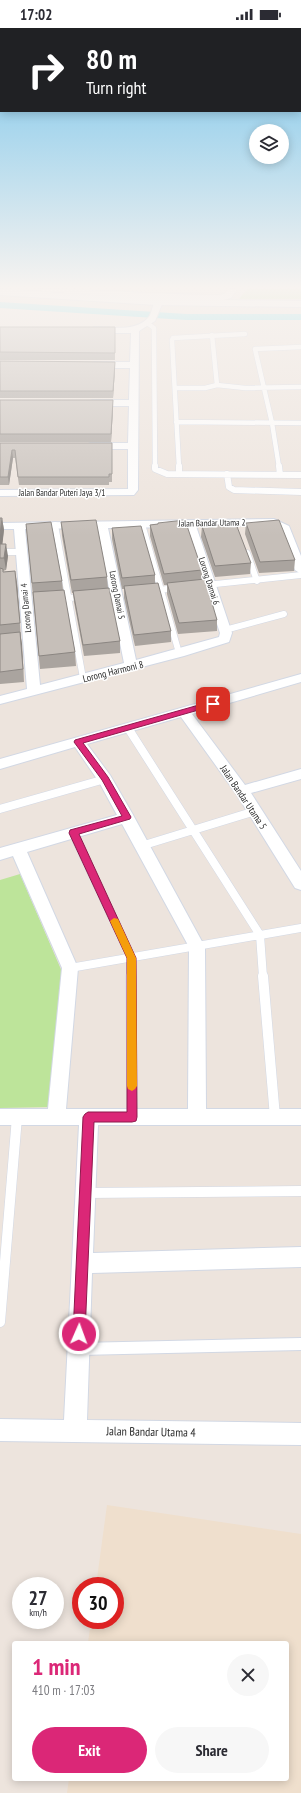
<!DOCTYPE html>
<html lang="en">
<head>
<meta charset="utf-8">
<style>
  :root { --surface:#fff; --page:#f7f7f7; --text:#2b2b33; --muted:#7c7c81; --accent:#db2777 }
  body { margin:0; font-family:"PT Sans Narrow",sans-serif; background:var(--page); color:var(--text); height:100vh; display:flex; flex-direction:column; font-size:15px; white-space:nowrap }
  * { box-sizing:border-box; margin:0 }
  p { font-size:13px; color:var(--muted) }
  .icon { flex:none; width:22px; height:22px; fill:none; stroke:currentColor; stroke-width:2; stroke-linecap:round; stroke-linejoin:round }
  .map { position:relative; flex:1; overflow:hidden }
  .sheet { position:absolute; left:12px; top:1613px; width:277px; height:140px; display:flex; flex-direction:column; background:var(--surface); border-radius:4px; box-shadow:0 2px 10px #0003 }
  .sheet>* { flex:none }
  .guide { position:absolute; left:0px; top:0px; width:301px; height:84px; box-shadow:0 2px 10px #0003; background:#202124; color:#fff; overflow:hidden }
  .tools { position:absolute; left:249px; top:96px; display:grid; gap:8px }
  .tools a { display:grid; place-items:center; width:40px; height:40px; border-radius:50%; background:var(--surface); box-shadow:0 2px 10px #0003; font-size:20px }
  .speed { position:absolute; left:12px; top:1549px; display:flex; gap:8px; font-size:20px; font-weight:700; text-align:center }
  .speed>* { display:grid; place-content:center; width:52px; height:52px; border-radius:50%; background:var(--surface); box-shadow:0 2px 10px #0003; line-height:1 }
  .speed small { font-size:10px; font-weight:400 }
  .speed .limit { border:6px solid #d22; background:#fff; color:#111 }
  .pin { position:absolute; display:grid; place-items:center; width:34px; height:34px; color:#fff; margin:-17px; border-radius:8px; box-shadow:0 2px 6px #0006 }
  .me { position:absolute; width:44px; margin:-22px; rotate:2deg; stroke-linejoin:round; filter:drop-shadow(0 0 3px #0008) }
  .turn { display:flex; align-items:center; gap:14px; height:84px; padding:0 20px; font-size:18px }
  .turn .icon { width:52px; height:52px; stroke-width:2.5 }
  .turn b { display:block; font-size:28px; line-height:34px }
  .round { display:grid; place-items:center; flex:none; width:42px; height:42px; border-radius:21px; background:var(--page) }
  .overview { display:flex; align-items:center; justify-content:space-between; height:68px; padding:0 20px }
  h1 { font-size:24px; font-weight:600; line-height:30px; color:var(--accent) }
  .button { display:flex; gap:8px; margin-top:auto; padding:8px 20px }
  .button a { flex:1; height:46px; border-radius:24px; background:var(--accent); color:#fff; font-size:16px; font-weight:600; line-height:46px; text-align:center }
  .button a+a { background:var(--page); color:var(--text) }
  .status { display:flex; justify-content:space-between; align-items:center; height:28px; padding:0 20px; background:var(--surface); direction:ltr }
  .status svg { height:11px; fill:currentColor }
  .map>svg:first-child { display:block }
  .education { fill:#efdfcd }
  .green { fill:#bde49a }
  .lines { fill:none; stroke-linecap:round; stroke-linejoin:round }
  .canal { fill:#70dfef; fill-rule:evenodd }
  .service-far4-casing { stroke:#d2d8e4; stroke-width:5.5 }
  .service-far3-casing { stroke:#d2d8e4; stroke-width:7 }
  .service-far2-casing { stroke:#d2d8e4; stroke-width:9 }
  .service-far1-casing { stroke:#d2d8e4; stroke-width:11 }
  .service-casing { stroke:#d2d8e4; stroke-width:14 }
  .minor-casing { stroke:#d2d8e4; stroke-width:2 }
  .tertiary-casing { stroke:#d2d8e4; stroke-width:2 }
  .service-far4 { stroke:#fff; stroke-width:4.5 }
  .service-far3 { stroke:#fff; stroke-width:6 }
  .service-far2 { stroke:#fff; stroke-width:8 }
  .service-far1 { stroke:#fff; stroke-width:10 }
  .service { stroke:#fff; stroke-width:12 }
  .minor { fill:#fff; fill-rule:evenodd }
  .tertiary { fill:#fff; fill-rule:evenodd }
  .wall { fill:#aaa49f }
  .shaded-wall { fill:#8b8682 }
  .building { fill:#c6bfb9; stroke:#8b8682 }
  .route { fill:#db2777; stroke:#8e194d }
  .slow { fill:#f59e0b }
  .labels { text-anchor:middle; stroke-width:3; stroke-linejoin:round; paint-order:stroke }
  .far-street-label { font-size:9px; fill:#2b2b2b; stroke:#fff }
  .street-label { font-size:10px; fill:#2b2b2b; stroke:#fff }
  .near-street-label { font-size:12px; fill:#2b2b2b; stroke:#fff }
</style>
</head>
<body>
<div class="status"><b>17:02</b><svg viewBox="0 0 49 12"><path d="M0 12V9h3v3zM5 12V6h3v6zM10 12V3h3v9zM15 12V0h3v12zM26 1h20v11H26zM47 4h2v5h-2z"/></svg></div>
<div class="map">
<svg width="301" height="1765" viewBox="0 0 301 1765">
  <rect width="100%" height="100%" fill="#ede4dd"/>
  <!-- education -->
  <path class="education" d="M107 1477 301 1506V1765H67L69 1751H287V1615H88L91 1592H115V1558H96Z"/>
  <!-- green -->
  <path class="green" d="M247 261H301V271H239Z
    M20 846 66 953 55 1079 0 1080V852Z"/>
  <g class="lines">
    <!-- canal -->
    <path class="canal" d="M0 274 186 286H301V292H186L0 280Z"/>
    <!-- service-far4 casing -->
    <g class="service-far4-casing">
      <path id="service-far4" d="M147 295 154 300 155 439
        M212 307 217 357
        M175 360H205L217 357 245 360 301 359
        M176 394 301 395
        M179 439 172 312 173 310 245 306
        M279 439 272 395 255 321 301 319"/>
    </g>
    <!-- service-far3 casing -->
    <g class="service-far3-casing">
      <path id="service-far3" d="M155 438V441L167 446 301 447
        M179 438V446
        M279 438 280 447
        M227 446 229 459 234 462 301 464
        M142 496 179 625
        M55 497 83 650
        M0 524H22
        M247 525 257 553
        M206 557 301 547
        M150 563 176 560
        M55 571 83 569
        M225 602 284 586"/>
    </g>
    <!-- service-far2 casing -->
    <g class="service-far2-casing">
      <path id="service-far2" d="M128 700 260 907 263 949
        M0 781 105 751
        M73 805 131 929V949
        M141 818 255 783
        M70 940 301 900"/>
    </g>
    <!-- service-far1 casing -->
    <g class="service-far1-casing">
      <path id="service-far1" d="M131 948 132 1089
        M263 948 275 1089
        M86 1165 301 1163
        M0 1294 17 1089"/>
    </g>
    <!-- service casing -->
    <g class="service-casing">
      <path id="service" d="M79 1321 301 1316"/>
    </g>
    <!-- minor casing -->
    <g class="minor-casing">
      <path id="minor" d="M38 261C98 261 159 267 219 267L225 266 229 261H237L231 270 219 273 160 272 163 274 155 293 139 303 138 462 134 467 0 468V462L128 461V421H90L85 418 90 415H128L129 378H92L87 375 92 372H129L130 340H94L89 337 94 334H130L131 305H94L90 302 94 299C111 299 135 304 148 290 153 285 151 275 158 272L42 263Z
        M274 491 289 498 301 528V546L295 542 278 500 272 497 196 498 232 605 229 614 184 628 0 676V668L27 661 14 501H0V495ZM185 499 220 605 219 609 136 632 108 500ZM97 500 124 635 40 657 25 501Z
        M301 646V654L192 686 245 757 301 741V751L251 765 301 843V862L295 860 237 767 181 689 87 716 110 747 132 785 205 919 206 1081H301V1097H98L93 1225 301 1219V1239L92 1245 87 1392 301 1395V1417L0 1413V1391L64 1392 79 1097H0V1081H48L62 940 13 828 0 832V820L117 787 99 754 75 719 0 741V731ZM122 796 189 919 188 1081H66L78 940 27 824Z"/>
    </g>
    <!-- tertiary casing -->
    <g class="tertiary-casing">
      <path id="tertiary" d="M0 261 156 271 301 273V279L156 277 0 267Z"/>
    </g>
    <!-- service-far4 -->
    <use href="#service-far4" class="service-far4"/>
    <!-- service-far3 -->
    <use href="#service-far3" class="service-far3"/>
    <!-- service-far2 -->
    <use href="#service-far2" class="service-far2"/>
    <!-- service-far1 -->
    <use href="#service-far1" class="service-far1"/>
    <!-- service -->
    <use href="#service" class="service"/>
    <!-- minor -->
    <use href="#minor" class="minor"/>
    <!-- tertiary -->
    <use href="#tertiary" class="tertiary"/>
  </g>
  <!-- wall -->
  <path class="wall" d="M0 299H115V332H0Z
    M0 333 115 341 113 370H0Z
    M0 372 113 380 111 414H0Z
    M0 415H112V454H109V457H19L15 430H13L9 457H0Z
    M0 490H2L4 502 2 516 8 528 6 542 3 543V544L17 555 24 654 0 656Z
    M61 494 107 549 108 560 120 613V625L84 628 74 574 73 565H72L62 508Z
    M158 495 202 542V552L217 592V603L178 606 167 566V557H164L150 508V497L158 496Z
    M246 495 295 532 294 543 259 545 245 506Z
    M26 496 62 553 63 562 75 624 76 638 40 641Z
    M202 498 251 535 250 546 215 549 201 509Z
    M112 500 155 547V556L171 603V614L135 618 124 570V561H122L112 511Z"/>
  <!-- shaded-wall -->
  <path class="shaded-wall" d="M115 334V341L113 370V363Z
    M113 372V380L111 414V406Z
    M12 422 13 430 9 457 8 449Z
    M2 490 4 502 2 520H0V507Z
    M6 516 8 528 6 542 4 530Z
    M15 543 17 555 21 607 20 595Z
    M20 604 22 616 24 654 23 641Z"/>
  <!-- building -->
  <path class="building" d="M0 299H115V325L0 324Z
    M0 333 115 334 113 363H0Z
    M0 372H113L111 406H0Z
    M0 415H112V446H109V449H18L15 422H12L8 449H0Z
    M0 490H2L0 507Z
    M96 492 107 549 71 552 61 494Z
    M185 492 202 542 164 546 150 497 158 496V495Z
    M279 492 295 532 260 534 246 495Z
    M51 494 62 553 32 555 26 496Z
    M236 496 251 535 215 538 202 498Z
    M141 498 155 547 122 550 112 500Z
    M0 516H6L4 530H0Z
    M0 540 3 541V544L15 543 20 595 0 597Z
    M205 551 217 592 179 595 167 555Z
    M158 555 171 603 134 607 124 558Z
    M109 560 120 613 83 617 73 563Z
    M64 562 75 624 39 628 33 564Z
    M20 604 23 641 0 644V606Z"/>
  <!-- sky -->
  <linearGradient id="sky" x2="0" y2="1"><stop stop-color="#78c5eb"/><stop offset="0.51" stop-color="#f7f3f0"/><stop offset="1" stop-color="#f7f3f0" stop-opacity="0"/></linearGradient>
  <rect width="301" height="508" fill="url(#sky)"/>
  <!-- route -->
  <path class="route" d="M213 673 216 674V677L83 715 108 749 131 789 130 791 79 806 136 930 137 1089 136 1093 132 1094H94L85 1306 83 1311 79 1313 74 1311 73 1306 83 1089 85 1086 88 1084H127V930L69 805 70 802 122 788 102 752 74 714 75 712Z"/>
  <!-- slow -->
  <path class="slow" d="M114 890 118 891 136 930 137 1058 135 1061 132 1063 128 1061 127 1058V930L110 893Z"/>
  <g class="labels">
    <!-- far-street labels -->
    <g class="far-street-label">
      <text x="62" y="468">Jalan Bandar Puteri Jaya 3/1</text>
      <text transform="translate(212 495) rotate(-1)" y="3">Jalan Bandar Utama 2</text>
      <text transform="translate(209 553) rotate(72)" y="3">Lorong Damai 6</text>
      <text transform="translate(117 567) rotate(79)" y="3">Lorong Damai 5</text>
      <text transform="translate(26 580) rotate(-95)" y="3">Lorong Damai 4</text>
    </g>
    <!-- street labels -->
    <g class="street-label">
      <text transform="translate(113 643) rotate(-14)" y="4">Lorong Harmoni 8</text>
      <text transform="translate(244 769) rotate(56)" y="4">Jalan Bandar Utama 5</text>
    </g>
    <!-- near-street labels -->
    <g class="near-street-label">
      <text transform="translate(151 1404) rotate(1)" y="4">Jalan Bandar Utama 4</text>
    </g>
  </g>
</svg>
<div class="tools">
<a><svg class="icon" aria-label="layers" viewBox="0 0 24 24"><path d="M12 4l9 5-9 5-9-5zM3 14l9 5 9-5"/></svg></a>
</div>
<div class="speed"><div>27<small>km/h</small></div><div class="limit">30</div></div>
<div class="pin" style="left:213px;top:676px;background:#d93025"><svg class="icon" aria-label="arrive" viewBox="0 0 24 24"><path d="M6 21V4h12l-3 4 3 4H6"/></svg></div>
<svg class="me" style="left:79px;top:1306px" viewBox="-20 -20 40 40"><circle r="17" fill="#db2777" stroke="#fff" stroke-width="3"/><path d="M0-11L8 9 0 5-8 9z" fill="#fff"/></svg>
<div class="guide">
<div class="turn"><svg class="icon" aria-label="right" viewBox="0 0 24 24"><path d="M7 20v-9h11M14 6l5 5-5 5"/></svg><div><b>80 m</b>Turn right</div></div>
</div>
<section class="sheet">
<div class="overview"><div><h1>1 min</h1><p>410 m · 17:03</p></div><a class="round"><svg class="icon" aria-label="close" viewBox="0 0 24 24"><path d="M6 6l12 12M18 6L6 18"/></svg></a></div>
<div class="button"><a>Exit</a><a>Share</a></div>
</section>
</div>
</body>
</html>
